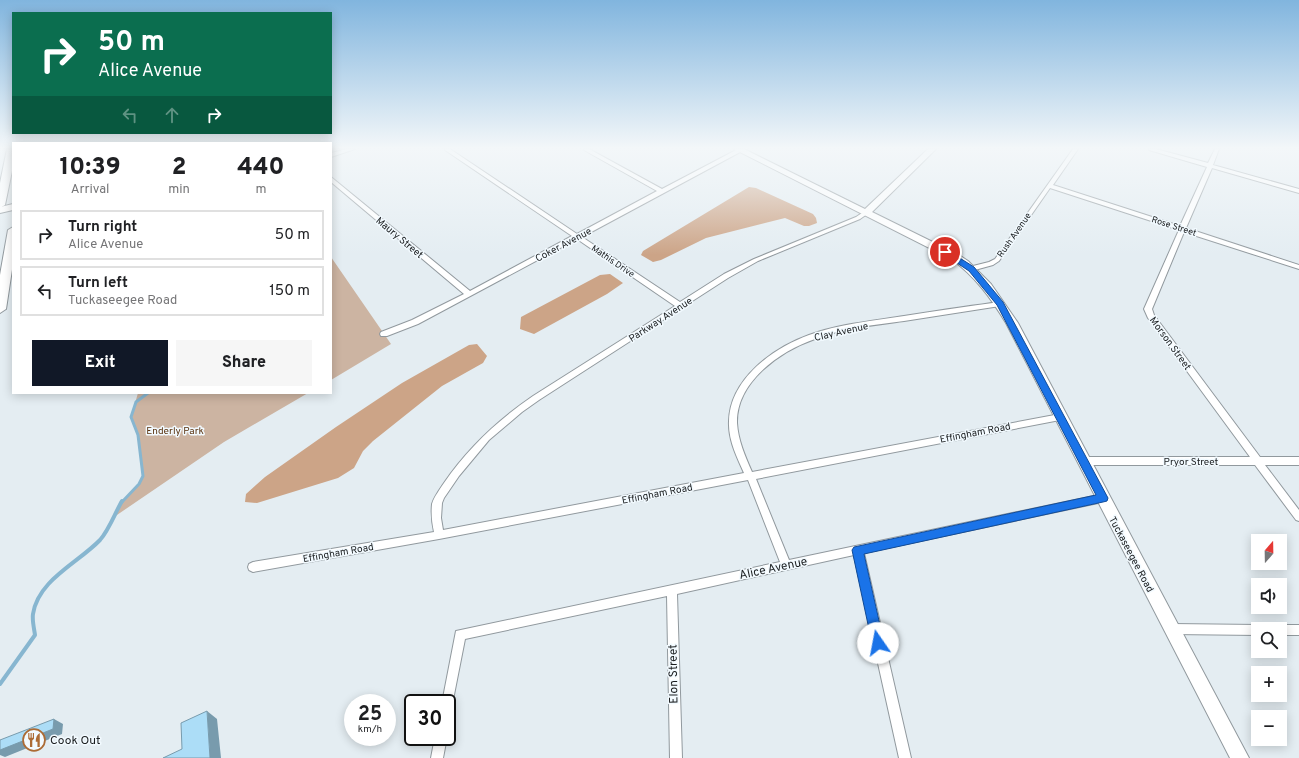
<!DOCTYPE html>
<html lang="en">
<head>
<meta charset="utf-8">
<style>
  :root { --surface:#fff; --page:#f6f6f6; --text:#202124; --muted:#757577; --line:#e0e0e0; --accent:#111827 }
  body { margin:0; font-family:Overpass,sans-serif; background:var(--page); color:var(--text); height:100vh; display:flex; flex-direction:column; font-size:15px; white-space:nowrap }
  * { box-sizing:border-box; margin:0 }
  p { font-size:13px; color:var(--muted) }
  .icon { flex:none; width:22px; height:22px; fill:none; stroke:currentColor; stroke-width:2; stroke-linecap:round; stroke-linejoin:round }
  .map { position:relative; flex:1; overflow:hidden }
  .drawer { position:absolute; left:12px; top:142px; width:320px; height:252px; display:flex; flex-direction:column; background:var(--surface); border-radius:0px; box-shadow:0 2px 10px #0003 }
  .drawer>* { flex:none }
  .guide { position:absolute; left:12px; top:12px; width:320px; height:122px; border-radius:0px; box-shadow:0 2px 10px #0003; background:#0b6e4f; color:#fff; overflow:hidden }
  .needle { width:26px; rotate:20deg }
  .fabs { position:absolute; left:1251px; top:534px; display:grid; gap:8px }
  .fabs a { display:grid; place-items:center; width:36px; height:36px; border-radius:0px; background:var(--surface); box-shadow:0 2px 10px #0003; font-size:20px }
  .speed { position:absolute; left:344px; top:694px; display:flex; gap:8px; font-size:20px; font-weight:700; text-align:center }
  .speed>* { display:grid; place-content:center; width:52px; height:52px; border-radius:50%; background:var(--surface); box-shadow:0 2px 10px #0003; line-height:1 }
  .speed small { font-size:10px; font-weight:400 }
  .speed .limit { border:2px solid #111; border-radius:6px; background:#fff; color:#111 }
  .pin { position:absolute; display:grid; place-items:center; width:34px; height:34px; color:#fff; margin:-17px; border:2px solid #fff; border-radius:50%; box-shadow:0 1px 4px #0007 }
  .me { position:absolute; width:44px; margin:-22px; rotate:348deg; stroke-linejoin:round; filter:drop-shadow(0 0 3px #0008) }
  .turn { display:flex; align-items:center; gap:14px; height:84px; padding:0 20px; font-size:18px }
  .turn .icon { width:52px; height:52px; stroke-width:2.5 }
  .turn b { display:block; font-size:28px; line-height:34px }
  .lanes { display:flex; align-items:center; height:38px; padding:0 20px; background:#0003; justify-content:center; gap:20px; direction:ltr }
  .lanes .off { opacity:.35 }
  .eta { display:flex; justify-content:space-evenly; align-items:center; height:68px; text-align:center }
  .eta b { font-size:24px; font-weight:800; line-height:28px }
  .primary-button { display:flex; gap:8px; margin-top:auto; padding:8px 20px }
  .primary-button a { flex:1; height:46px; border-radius:0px; background:var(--accent); color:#fff; font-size:16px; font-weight:800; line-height:46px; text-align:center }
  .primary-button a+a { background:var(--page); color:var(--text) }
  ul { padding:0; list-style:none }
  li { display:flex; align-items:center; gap:12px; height:50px; margin:0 8px 6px; padding:0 12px; border:2px solid var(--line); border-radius:0px }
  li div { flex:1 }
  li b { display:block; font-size:15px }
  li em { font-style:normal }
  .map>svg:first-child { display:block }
  .green { fill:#ccb4a2 }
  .forest { fill:#cca487 }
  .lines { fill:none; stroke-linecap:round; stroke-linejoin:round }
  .stream-far1 { stroke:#87b6d0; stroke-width:3 }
  .stream { stroke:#87b6d0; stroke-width:4 }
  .street-casing { stroke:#91999e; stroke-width:2 }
  .secondary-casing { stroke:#91999e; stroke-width:2 }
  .primary-casing { stroke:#91999e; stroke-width:2 }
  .street { fill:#fff; fill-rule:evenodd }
  .secondary { fill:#fff; fill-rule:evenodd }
  .primary { fill:#fff; fill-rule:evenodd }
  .shaded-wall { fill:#789bad }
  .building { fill:#acddf7; stroke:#789bad }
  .route { fill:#1a73e8; stroke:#114b97 }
  .labels { text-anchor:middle; stroke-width:3; stroke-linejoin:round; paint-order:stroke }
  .far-street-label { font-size:9px; fill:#1a1d1f; stroke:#f2faff }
  .street-label { font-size:10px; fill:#1a1d1f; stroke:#f2faff }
  .park-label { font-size:10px; fill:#59320f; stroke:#f2faff }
  .near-street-label { font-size:12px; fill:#1a1d1f; stroke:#f2faff }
  .near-poi-label { font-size:12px; fill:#1a1d1f; stroke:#f2faff; text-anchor:start }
</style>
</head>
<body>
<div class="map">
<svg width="1299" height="758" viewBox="0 0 1299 758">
  <rect width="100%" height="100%" fill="#e4edf2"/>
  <!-- green -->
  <path class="green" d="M331 257 391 344 331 380Z
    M138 393H308L224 442 114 517 122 501 139 484 143 476 138 435 131 417Z"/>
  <!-- forest -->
  <path class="forest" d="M749 187 756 188 813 214 816 218 817 223 809 226H804L785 218 706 238 661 260 653 262 641 255 643 251Z
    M610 274 623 283 607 294 534 334 520 329 521 317 600 275Z
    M477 344 487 356 483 363 442 386 373 441 363 451 354 468 338 478 257 503 245 502 246 494 265 477 336 427 402 383 469 345Z"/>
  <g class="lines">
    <!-- stream-far1 -->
    <path class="stream-far1" d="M122 502 139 484 143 476 138 435 131 417 136 402 148 393"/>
    <!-- stream -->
    <path class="stream" d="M0 684 35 635C34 628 32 620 33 614 38 580 78 563 100 540 109 530 115 513 122 501"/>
    <!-- street casing -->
    <g class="street-casing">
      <path id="street" d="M347 149H355L331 157V153Z
        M445 149H450L577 234 657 191 584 150V149H589L662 189 738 149H742V151L582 237 680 302 724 274 754 259 856 217 865 211H869L870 212 860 219 758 261 728 278 539 400 522 412 489 440 459 476 444 498 442 503 441 518 443 530 744 473C737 457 728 440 729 421 730 379 773 348 809 335 839 324 872 321 904 316 936 311 968 306 1000 302H1003L1004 304 1003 306H1000C968 311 936 316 904 321 874 325 843 328 815 339 780 351 736 382 737 423 738 440 745 456 752 472L1060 414 1063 415 1064 417 1063 419 1060 420 756 479 789 560 1103 494 1106 495 1108 498 1106 501 1103 502 864 553 911 758H899L854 555 677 594 682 758H670L667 596 465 639 451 710 447 712V703H442L456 631 780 562 748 480 439 539 253 572 249 570 248 567 249 564 253 562 434 532C432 523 431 514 432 504 434 497 440 489 444 483 468 448 498 420 533 396L675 306 577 239 418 324 387 336H381L380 334 381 332 412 320 464 294 331 182V177L470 291 572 236 445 150Z
        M1073 149H1078L1053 185 1180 226 1207 167 1149 150V149H1156L1208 163 1215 149H1219L1213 165 1299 189V193L1212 168 1186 228 1299 265V269L1184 232 1152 309 1154 315 1260 457H1299V465H1265L1299 510V521L1296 520 1255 465H1084L1081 464 1080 461 1081 458 1084 457H1250L1148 318 1144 309 1179 230 1050 188 999 261 993 265 971 271 968 269 969 267 989 262 995 259Z
        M1172 624 1258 625 1262 626 1263 629H1258V635L1172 634 1168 633 1167 629 1168 625Z
        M1280 625H1299V635H1280V629H1275L1276 626Z
        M435 737H447L443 758H431Z"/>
    </g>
    <!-- secondary casing -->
    <g class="secondary-casing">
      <path id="secondary" d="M734 149H744L865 209 928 149H936L872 212 959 255 968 261 991 284 1018 323 1249 758H1230L1006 323C991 298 975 276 951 259Z
        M13 204V210L0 213V207Z"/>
    </g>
    <!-- primary casing -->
    <g class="primary-casing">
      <path id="primary" d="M7 149H13V166L5 205 0 208V183Z
        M13 227V263L6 309 0 313V275L8 230Z"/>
    </g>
    <!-- street -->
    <use href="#street" class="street"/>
    <!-- secondary -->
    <use href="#secondary" class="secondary"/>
    <!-- primary -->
    <use href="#primary" class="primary"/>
  </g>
  <!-- shaded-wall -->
  <path class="shaded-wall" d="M207 711 217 719 221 758H210Z
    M54 719 63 724 62 734 5 757 0 755V750Z"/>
  <!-- building -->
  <path class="building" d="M207 711 210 758H163L182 749 181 723Z
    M54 719 53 729 0 750V740Z"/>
  <!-- sky -->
  <linearGradient id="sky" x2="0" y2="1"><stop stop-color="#81b5de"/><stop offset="0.58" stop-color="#f3f7f9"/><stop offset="1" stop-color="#f3f7f9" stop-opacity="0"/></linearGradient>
  <rect width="1299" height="255" fill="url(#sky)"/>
  <!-- route -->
  <path class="route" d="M942 250H947L974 267 1003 302 1108 498 1107 501 1103 502 864 554 884 643 882 647 878 649 873 647 872 643 852 550 854 547 1096 495 997 305 969 271 942 253Z"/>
  <!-- icons -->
  <defs>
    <g id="restaurant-ring" transform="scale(1.15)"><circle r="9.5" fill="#f2faff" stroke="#ac6b35" stroke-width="1.5"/><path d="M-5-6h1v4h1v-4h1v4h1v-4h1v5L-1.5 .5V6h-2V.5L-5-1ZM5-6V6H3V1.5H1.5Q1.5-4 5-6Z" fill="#ac6b35"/></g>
  </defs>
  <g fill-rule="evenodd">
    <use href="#restaurant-ring" x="34" y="740"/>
  </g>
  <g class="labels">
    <!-- far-street labels -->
    <g class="far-street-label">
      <text transform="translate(1174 226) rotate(18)" y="3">Rose Street</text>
      <text transform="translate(1014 235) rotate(-55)" y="3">Rush Avenue</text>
      <text transform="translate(613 261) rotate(34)" y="3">Mathis Drive</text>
    </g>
    <!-- street labels -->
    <g class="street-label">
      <text transform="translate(400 237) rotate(40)" y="4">Maury Street</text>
      <text transform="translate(563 244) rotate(-28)" y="4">Coker Avenue</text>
      <text transform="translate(660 319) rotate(-33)" y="4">Parkway Avenue</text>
      <text transform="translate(841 331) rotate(-13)" y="4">Clay Avenue</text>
      <text transform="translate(1171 343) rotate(54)" y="4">Morson Street</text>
      <text transform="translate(975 432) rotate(-11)" y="4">Effingham Road</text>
      <text x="1191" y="465">Pryor Street</text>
      <text transform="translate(657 493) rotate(-11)" y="4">Effingham Road</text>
      <text transform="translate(338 552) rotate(-10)" y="4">Effingham Road</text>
      <text transform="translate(1132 554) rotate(62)" y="4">Tuckaseegee Road</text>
    </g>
    <!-- park labels -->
    <g class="park-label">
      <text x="175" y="434">Enderly Park</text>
    </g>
    <!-- near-street labels -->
    <g class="near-street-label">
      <text transform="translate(773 568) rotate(-12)" y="4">Alice Avenue</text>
      <text transform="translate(673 674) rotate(-91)" y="4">Elon Street</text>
    </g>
    <!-- near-poi labels -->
    <g class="near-poi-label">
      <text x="50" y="744">Cook Out</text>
    </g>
  </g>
</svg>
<div class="fabs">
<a><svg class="needle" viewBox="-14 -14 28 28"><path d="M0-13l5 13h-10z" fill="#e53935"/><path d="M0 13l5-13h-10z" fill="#757577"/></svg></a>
<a><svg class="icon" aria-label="sound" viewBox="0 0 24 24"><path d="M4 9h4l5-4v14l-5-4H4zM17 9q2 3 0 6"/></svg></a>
<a><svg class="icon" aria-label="search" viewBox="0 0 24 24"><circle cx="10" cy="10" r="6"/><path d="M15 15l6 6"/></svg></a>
<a>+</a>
<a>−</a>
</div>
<div class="speed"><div>25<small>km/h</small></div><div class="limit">30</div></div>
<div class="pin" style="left:945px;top:252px;background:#d93025"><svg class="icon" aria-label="arrive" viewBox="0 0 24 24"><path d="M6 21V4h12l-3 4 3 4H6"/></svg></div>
<svg class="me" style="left:878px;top:643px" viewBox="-20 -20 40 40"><circle r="19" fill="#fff"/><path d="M0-13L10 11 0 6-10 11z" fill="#1a73e8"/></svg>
<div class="guide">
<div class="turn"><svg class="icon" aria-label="right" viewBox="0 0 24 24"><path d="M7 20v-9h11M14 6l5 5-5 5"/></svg><div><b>50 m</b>Alice Avenue</div></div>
<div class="lanes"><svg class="icon off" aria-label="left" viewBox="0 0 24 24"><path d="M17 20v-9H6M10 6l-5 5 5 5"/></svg><svg class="icon off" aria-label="ahead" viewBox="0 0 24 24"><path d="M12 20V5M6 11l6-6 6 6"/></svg><svg class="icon" aria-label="right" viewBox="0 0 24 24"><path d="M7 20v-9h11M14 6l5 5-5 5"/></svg></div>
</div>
<section class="drawer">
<div class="eta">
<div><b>10:39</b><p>Arrival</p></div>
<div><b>2</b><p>min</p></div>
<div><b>440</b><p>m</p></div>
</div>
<ul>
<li><svg class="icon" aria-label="right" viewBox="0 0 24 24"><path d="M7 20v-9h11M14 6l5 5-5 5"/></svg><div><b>Turn right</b><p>Alice Avenue</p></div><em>50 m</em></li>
<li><svg class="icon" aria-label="left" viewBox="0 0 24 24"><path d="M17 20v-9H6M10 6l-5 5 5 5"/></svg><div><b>Turn left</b><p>Tuckaseegee Road</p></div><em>150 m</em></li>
</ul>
<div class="primary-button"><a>Exit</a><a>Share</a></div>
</section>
</div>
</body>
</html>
